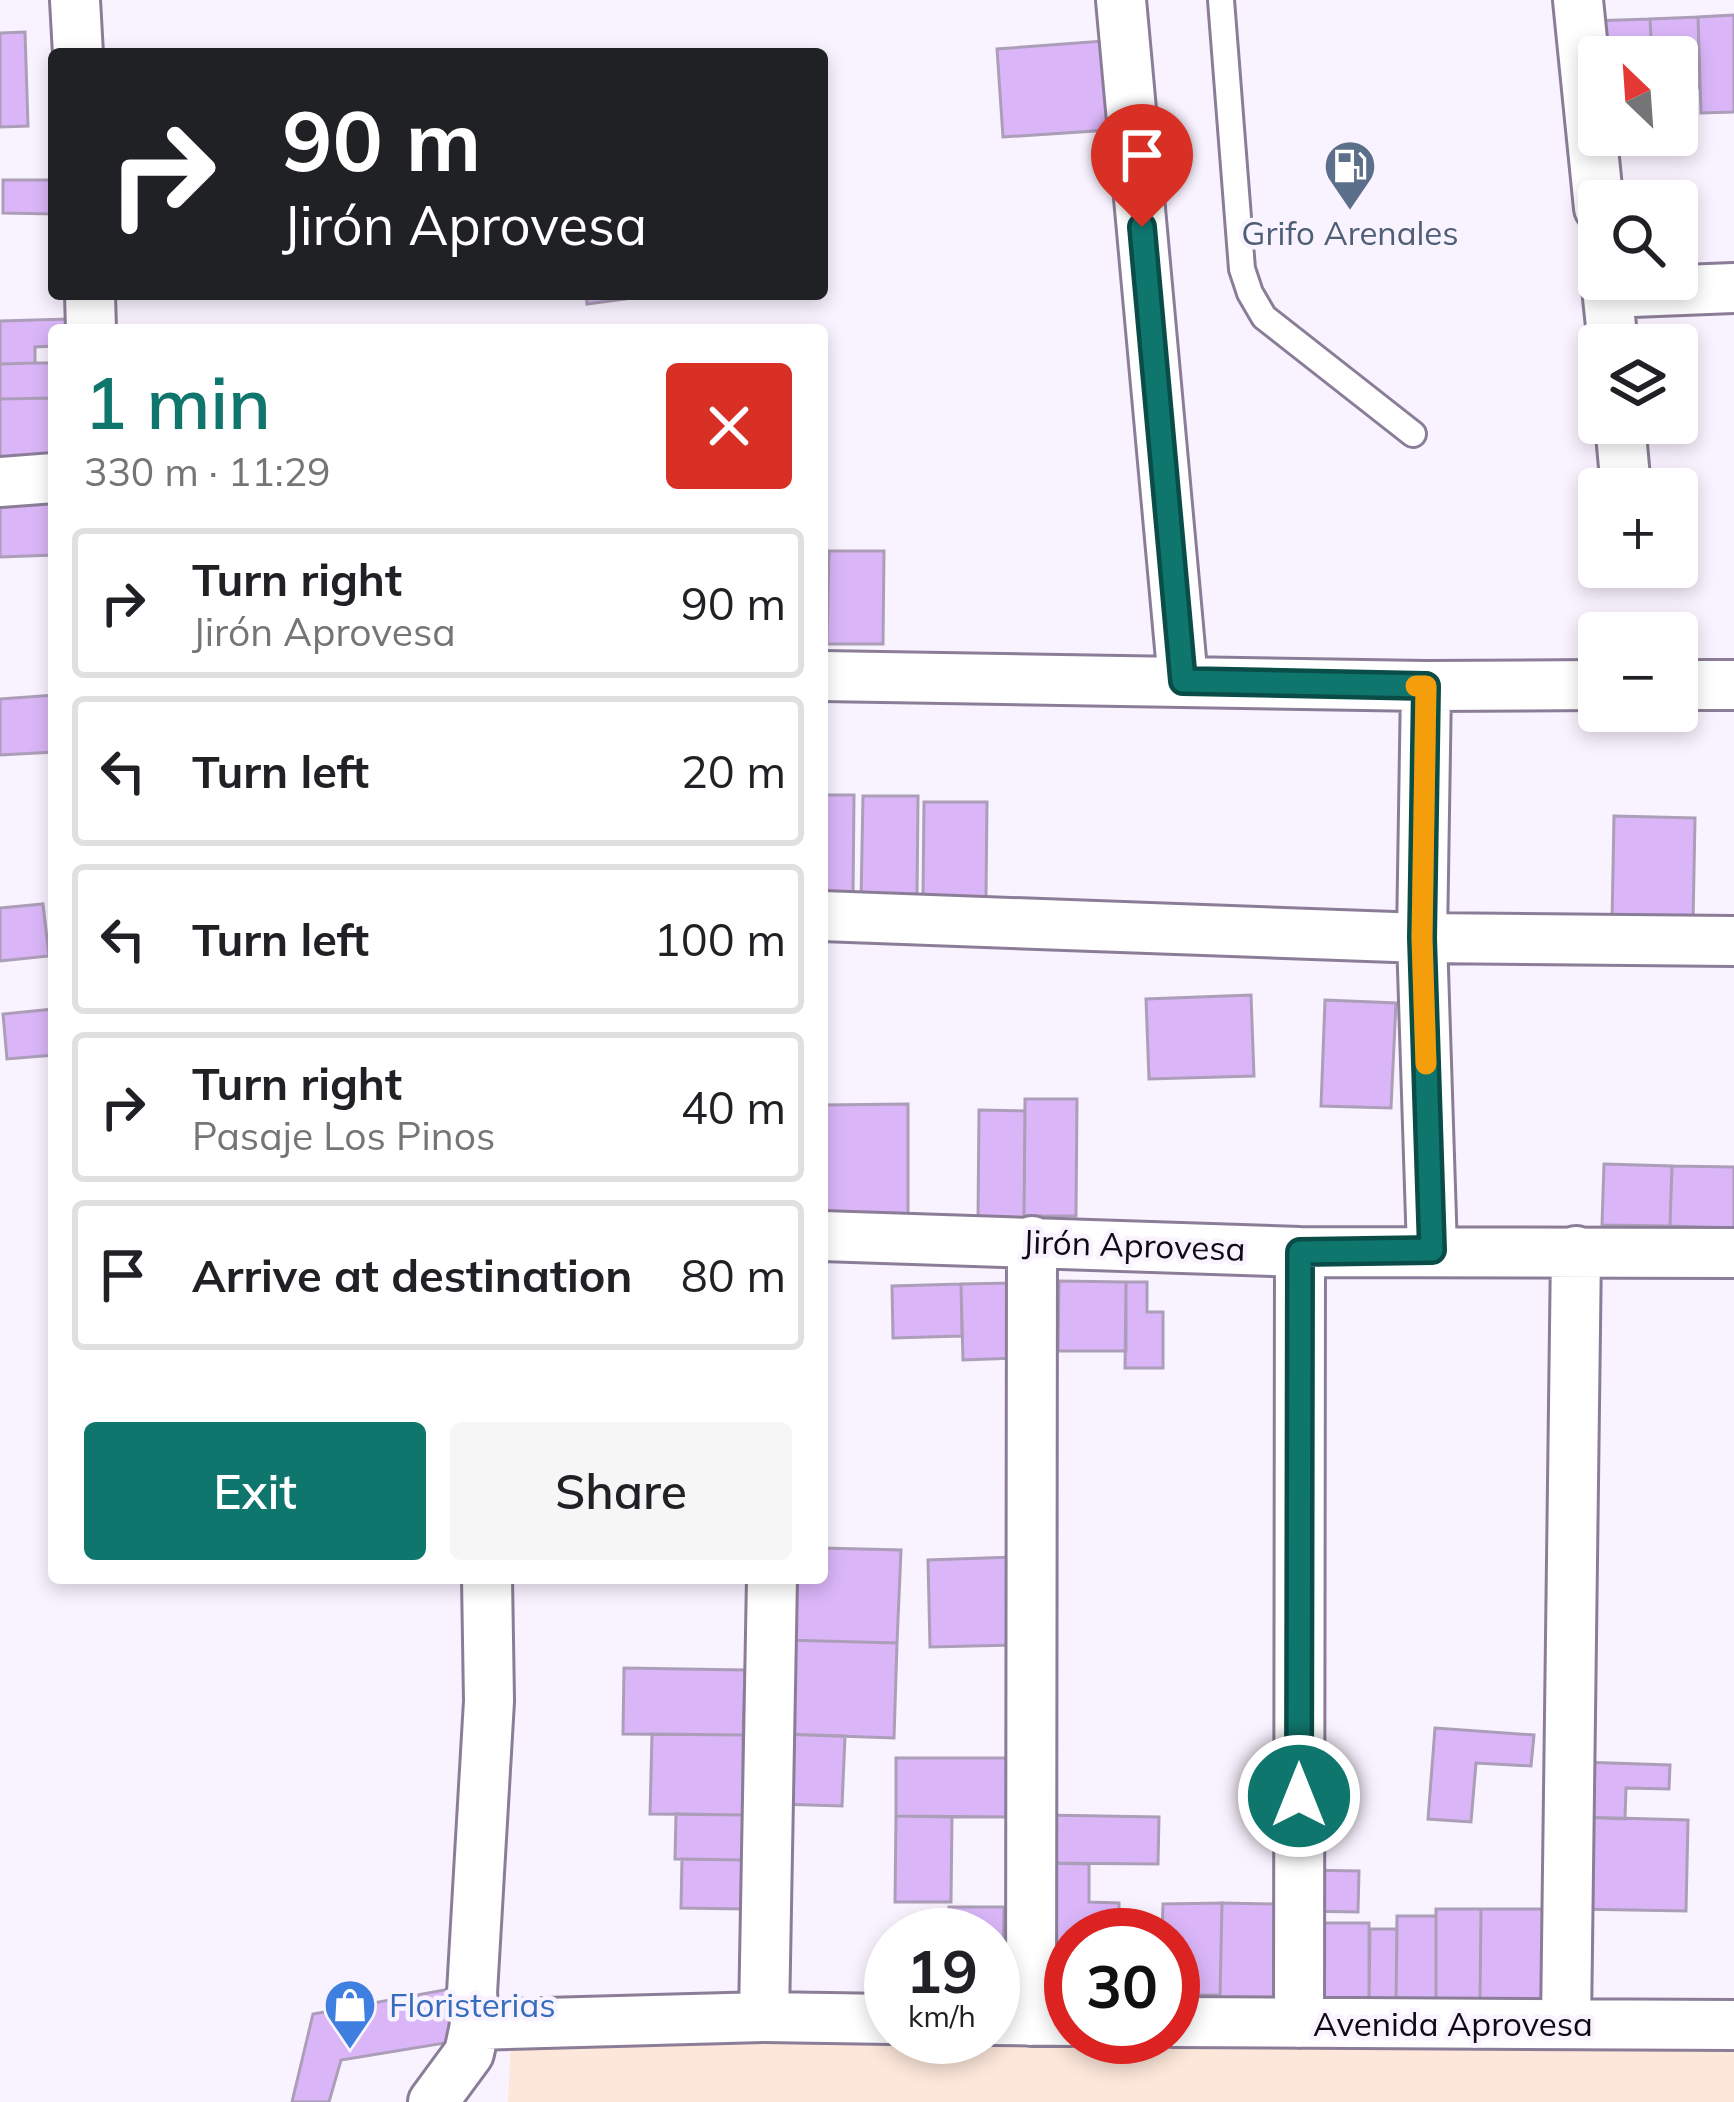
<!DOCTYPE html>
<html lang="en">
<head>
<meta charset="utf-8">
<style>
  :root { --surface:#fff; --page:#f6f6f6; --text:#202124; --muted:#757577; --line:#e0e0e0; --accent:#0f766e }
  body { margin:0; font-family:Mulish,sans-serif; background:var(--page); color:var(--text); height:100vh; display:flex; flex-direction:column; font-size:45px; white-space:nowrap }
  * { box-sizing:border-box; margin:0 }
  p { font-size:39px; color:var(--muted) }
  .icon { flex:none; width:66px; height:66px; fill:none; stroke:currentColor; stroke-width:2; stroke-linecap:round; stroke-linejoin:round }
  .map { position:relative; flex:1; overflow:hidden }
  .panel { position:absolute; left:48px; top:324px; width:780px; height:1260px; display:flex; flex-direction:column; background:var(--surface); border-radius:12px; box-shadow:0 6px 18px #0003 }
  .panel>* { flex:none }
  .guide { position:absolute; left:48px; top:48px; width:780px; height:252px; border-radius:12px; box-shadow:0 6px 18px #0003; background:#202124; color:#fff; overflow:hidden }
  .needle { width:78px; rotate:335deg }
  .fabs { position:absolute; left:1578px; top:36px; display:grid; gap:24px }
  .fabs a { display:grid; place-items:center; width:120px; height:120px; border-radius:12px; background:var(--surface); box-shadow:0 6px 18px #0003; font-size:60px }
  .speed { position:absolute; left:864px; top:1908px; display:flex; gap:24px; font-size:60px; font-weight:700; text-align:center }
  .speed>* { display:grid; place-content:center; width:156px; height:156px; border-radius:50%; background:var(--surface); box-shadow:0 6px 18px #0003; line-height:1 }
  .speed small { font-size:30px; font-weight:400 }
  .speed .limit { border:18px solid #d22; background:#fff; color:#111 }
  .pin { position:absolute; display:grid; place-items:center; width:102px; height:102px; color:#fff; margin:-123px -51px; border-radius:50% 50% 50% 0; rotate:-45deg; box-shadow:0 0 12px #0007 }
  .pin .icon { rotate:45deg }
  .me { position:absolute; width:132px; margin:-66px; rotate:0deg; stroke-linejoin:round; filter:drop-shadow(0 0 9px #0008) }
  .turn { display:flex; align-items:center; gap:42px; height:252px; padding:0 36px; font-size:54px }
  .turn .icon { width:156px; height:156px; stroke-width:2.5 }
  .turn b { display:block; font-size:84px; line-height:102px }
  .round { display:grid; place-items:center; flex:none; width:126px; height:126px; border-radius:12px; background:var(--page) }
  .head { display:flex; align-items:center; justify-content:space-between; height:204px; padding:0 36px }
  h1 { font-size:72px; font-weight:600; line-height:90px; color:var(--accent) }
  .cta { display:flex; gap:24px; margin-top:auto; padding:24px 36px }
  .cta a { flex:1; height:138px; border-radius:12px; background:var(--accent); color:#fff; font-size:48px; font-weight:600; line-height:138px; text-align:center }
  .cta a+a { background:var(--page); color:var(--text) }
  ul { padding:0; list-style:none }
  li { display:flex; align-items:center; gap:36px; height:150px; margin:0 24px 18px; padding:0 12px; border:6px solid var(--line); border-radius:12px }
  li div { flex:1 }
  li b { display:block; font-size:45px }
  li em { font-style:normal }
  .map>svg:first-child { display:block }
  .education { fill:#fde7da }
  .building { fill:#dab6f8; stroke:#ac9eb8; stroke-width:3 }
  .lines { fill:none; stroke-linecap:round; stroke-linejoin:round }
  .service-casing { stroke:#8b7d97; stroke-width:30 }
  .minor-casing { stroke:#8b7d97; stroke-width:54 }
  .service { stroke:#fff; stroke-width:24 }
  .minor { stroke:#fff; stroke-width:48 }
  .route-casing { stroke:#0a4d48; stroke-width:30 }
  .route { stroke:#0f766e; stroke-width:21 }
  .slow { stroke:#f59e0b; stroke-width:21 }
  .labels { text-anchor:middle; stroke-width:9; stroke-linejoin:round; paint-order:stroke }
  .service-label { font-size:33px; fill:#4e5e75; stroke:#f9f3ff }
  .street-label { font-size:33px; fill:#0e0912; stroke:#f9f3ff }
  .shop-label { font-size:33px; fill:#366cbe; stroke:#f9f3ff; text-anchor:start }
</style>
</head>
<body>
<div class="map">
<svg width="1734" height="2102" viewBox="0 0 1734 2102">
  <rect width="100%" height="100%" fill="#f9f3ff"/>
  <!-- education -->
  <path class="education" d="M511 2038 1734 2044V2102H508Z"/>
  <!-- building -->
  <path class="building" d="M1734 15V112L1701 113 1698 17Z
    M1698 17 1700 87 1677 88V57H1652L1650 19Z
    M1650 19 1652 57H1599L1590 21Z
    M25 32 28 126 0 127V33Z
    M1103 41 1109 130 1003 137 997 49Z
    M3 180H54V214L3 213Z
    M586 294H624L625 299 587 304Z
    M68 319V330H54V346L35 347V363L0 364V321Z
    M35 363H54V398L0 399V364Z
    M54 398V465L0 475V399Z
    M54 500V555L0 557V502Z
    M829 551H884L883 644H827Z
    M54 695V752L0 755V699Z
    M822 795H854L853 900 822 899Z
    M863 796H918L917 900 861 901Z
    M924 802H987L986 897H923Z
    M1614 816 1695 818 1693 923 1612 922Z
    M43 904 49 956 0 961V908Z
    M1251 995 1254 1076 1149 1079 1146 999Z
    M1325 1000 1396 1003 1391 1108 1321 1106Z
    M54 1009V1055L7 1059 3 1014Z
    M1025 1099H1077L1076 1216H1024Z
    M908 1104V1220H822V1105Z
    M979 1110 1025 1111 1024 1221 978 1220Z
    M1604 1164 1672 1166 1670 1226 1602 1225Z
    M1672 1166 1734 1167V1228L1670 1226Z
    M1059 1281 1126 1282V1351H1058Z
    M1126 1282H1147V1312H1163V1368H1125Z
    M1014 1283 1016 1358 963 1360 961 1284Z
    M961 1284 962 1336 893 1338 892 1286Z
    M822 1548 901 1550 897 1643 783 1640 785 1578H822Z
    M1013 1557 1015 1645 930 1647 928 1560Z
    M783 1640 897 1643 894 1738 779 1734Z
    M624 1668 745 1670 743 1735 623 1734Z
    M1435 1728 1534 1735 1531 1766 1476 1763 1471 1822 1428 1819Z
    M652 1734 743 1735V1815L650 1814Z
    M779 1734 845 1736 842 1806 777 1804Z
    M896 1758H1011L1010 1817 896 1816Z
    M1580 1762 1670 1765 1669 1789 1626 1788 1625 1819 1578 1817Z
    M676 1814 743 1815 742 1860 675 1859Z
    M1043 1815 1159 1817 1158 1864 1042 1863Z
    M896 1816 952 1817 951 1902H895Z
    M1578 1817 1688 1820 1686 1911 1575 1909Z
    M682 1859 742 1860 741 1909 681 1908Z
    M1042 1863 1089 1864V1902L1119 1903V1935H1071V1963H1040Z
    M1301 1870 1359 1871 1358 1912 1300 1911Z
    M1222 1903 1220 1995H1173V1935H1162L1163 1904Z
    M1222 1903 1278 1904 1277 2000 1220 1999Z
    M949 1907H1004L1002 2003H993V1935H949Z
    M1436 1909H1481L1480 2002H1436Z
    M1481 1909H1545L1544 2003 1480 2002Z
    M1397 1916H1436V2002H1396Z
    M1302 1923H1369V2002H1302Z
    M1370 1929H1397L1396 2002H1369Z
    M455 1988 451 2042 341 2060 329 2102H292L313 2014Z"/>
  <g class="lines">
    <!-- service casing -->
    <g class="service-casing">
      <path id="service" d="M1221 0 1242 269 1250 293 1264 317 1413 434"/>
    </g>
    <!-- minor casing -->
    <g class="minor-casing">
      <path id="minor" d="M75 0 78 54
        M1121 0 1183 681
        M1578 0 1599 208
        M1606 279 1613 345
        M1608 293 1734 288
        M90 294 91 330
        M1620 423 1626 489
        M0 482 54 478
        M822 676 1426 686 1599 685
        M1677 685H1734
        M1426 686 1422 938 1432 1250
        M822 916 1422 938 1734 941
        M822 1236 1300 1252 1734 1253
        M764 2017 772 1578
        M993 2020 1071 2021
        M1031 2021 1032 1241
        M1173 2022 1734 2025
        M1299 2023 1300 1252
        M1566 2024 1576 1251
        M475 2025 764 2017 891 2019
        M433 2102 469 2053 475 2025 472 1993 489 1701 487 1578"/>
    </g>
    <!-- service -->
    <use href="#service" class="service"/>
    <!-- minor -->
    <use href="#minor" class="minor"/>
  </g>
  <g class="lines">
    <!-- route casing -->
    <g class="route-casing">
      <path id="route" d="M1142 227 1183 681 1426 686 1422 938 1432 1250 1300 1252 1299 1796"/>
    </g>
    <!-- route -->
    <use href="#route" class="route"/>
    <!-- slow -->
    <path class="slow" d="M1416 686H1426L1422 938 1426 1064"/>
  </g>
  <!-- icons -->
  <defs>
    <g id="fuel-pin" transform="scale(2.7)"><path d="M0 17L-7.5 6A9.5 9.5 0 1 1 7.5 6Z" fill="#5c6f8a" stroke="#f9f3ff"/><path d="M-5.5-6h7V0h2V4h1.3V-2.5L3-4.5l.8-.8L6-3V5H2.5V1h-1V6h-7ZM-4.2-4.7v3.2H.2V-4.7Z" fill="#fff"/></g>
    <g id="shop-pin" transform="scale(2.7)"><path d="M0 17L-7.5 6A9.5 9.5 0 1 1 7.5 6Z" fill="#3f7fe0" stroke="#f9f3ff"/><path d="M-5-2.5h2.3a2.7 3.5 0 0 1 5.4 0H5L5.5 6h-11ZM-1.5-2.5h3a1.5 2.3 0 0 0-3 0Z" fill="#fff"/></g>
  </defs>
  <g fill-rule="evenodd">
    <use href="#fuel-pin" x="1350" y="166"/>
    <use href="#shop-pin" x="350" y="2005"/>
  </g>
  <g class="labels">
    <!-- service labels -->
    <g class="service-label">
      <text x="1350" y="245">Grifo Arenales</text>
    </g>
    <!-- street labels -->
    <g class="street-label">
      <text transform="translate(1134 1245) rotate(2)" y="12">Jirón Aprovesa</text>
      <text x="1453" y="2036">Avenida Aprovesa</text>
    </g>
    <!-- shop labels -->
    <g class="shop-label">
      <text x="389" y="2017">Floristerias</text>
    </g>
  </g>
</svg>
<div class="fabs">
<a><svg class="needle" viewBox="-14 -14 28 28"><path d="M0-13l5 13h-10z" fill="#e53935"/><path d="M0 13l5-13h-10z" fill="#757577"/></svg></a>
<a><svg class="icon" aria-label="search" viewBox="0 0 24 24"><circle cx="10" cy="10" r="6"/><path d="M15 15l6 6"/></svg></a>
<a><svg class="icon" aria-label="layers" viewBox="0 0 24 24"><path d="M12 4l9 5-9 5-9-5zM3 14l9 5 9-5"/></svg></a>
<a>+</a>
<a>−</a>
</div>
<div class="speed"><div>19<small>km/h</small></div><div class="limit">30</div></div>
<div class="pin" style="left:1142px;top:227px;background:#d93025"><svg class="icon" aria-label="arrive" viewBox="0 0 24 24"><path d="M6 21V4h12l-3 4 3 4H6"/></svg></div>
<svg class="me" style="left:1299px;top:1796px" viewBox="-20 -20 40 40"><circle r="17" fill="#0f766e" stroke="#fff" stroke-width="3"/><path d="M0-11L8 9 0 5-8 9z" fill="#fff"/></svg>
<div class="guide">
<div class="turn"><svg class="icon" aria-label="right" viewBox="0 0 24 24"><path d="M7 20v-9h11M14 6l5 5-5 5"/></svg><div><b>90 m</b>Jirón Aprovesa</div></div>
</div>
<section class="panel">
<div class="head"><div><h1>1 min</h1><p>330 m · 11:29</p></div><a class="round" style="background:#d93025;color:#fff"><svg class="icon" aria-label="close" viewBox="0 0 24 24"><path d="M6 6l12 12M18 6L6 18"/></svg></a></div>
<ul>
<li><svg class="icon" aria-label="right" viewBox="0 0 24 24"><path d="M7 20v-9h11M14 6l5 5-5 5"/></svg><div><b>Turn right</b><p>Jirón Aprovesa</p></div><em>90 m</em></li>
<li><svg class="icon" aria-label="left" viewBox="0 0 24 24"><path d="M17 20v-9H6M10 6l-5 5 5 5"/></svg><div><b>Turn left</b></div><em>20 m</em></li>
<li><svg class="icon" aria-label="left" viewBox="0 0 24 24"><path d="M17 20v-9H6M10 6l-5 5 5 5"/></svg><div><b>Turn left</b></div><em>100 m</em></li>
<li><svg class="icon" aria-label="right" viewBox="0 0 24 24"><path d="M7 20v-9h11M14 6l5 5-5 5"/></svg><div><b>Turn right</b><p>Pasaje Los Pinos</p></div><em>40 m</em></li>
<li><svg class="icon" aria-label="arrive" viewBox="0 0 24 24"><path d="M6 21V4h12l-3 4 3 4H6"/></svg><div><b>Arrive at destination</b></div><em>80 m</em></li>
</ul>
<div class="cta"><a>Exit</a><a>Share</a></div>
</section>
</div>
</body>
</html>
